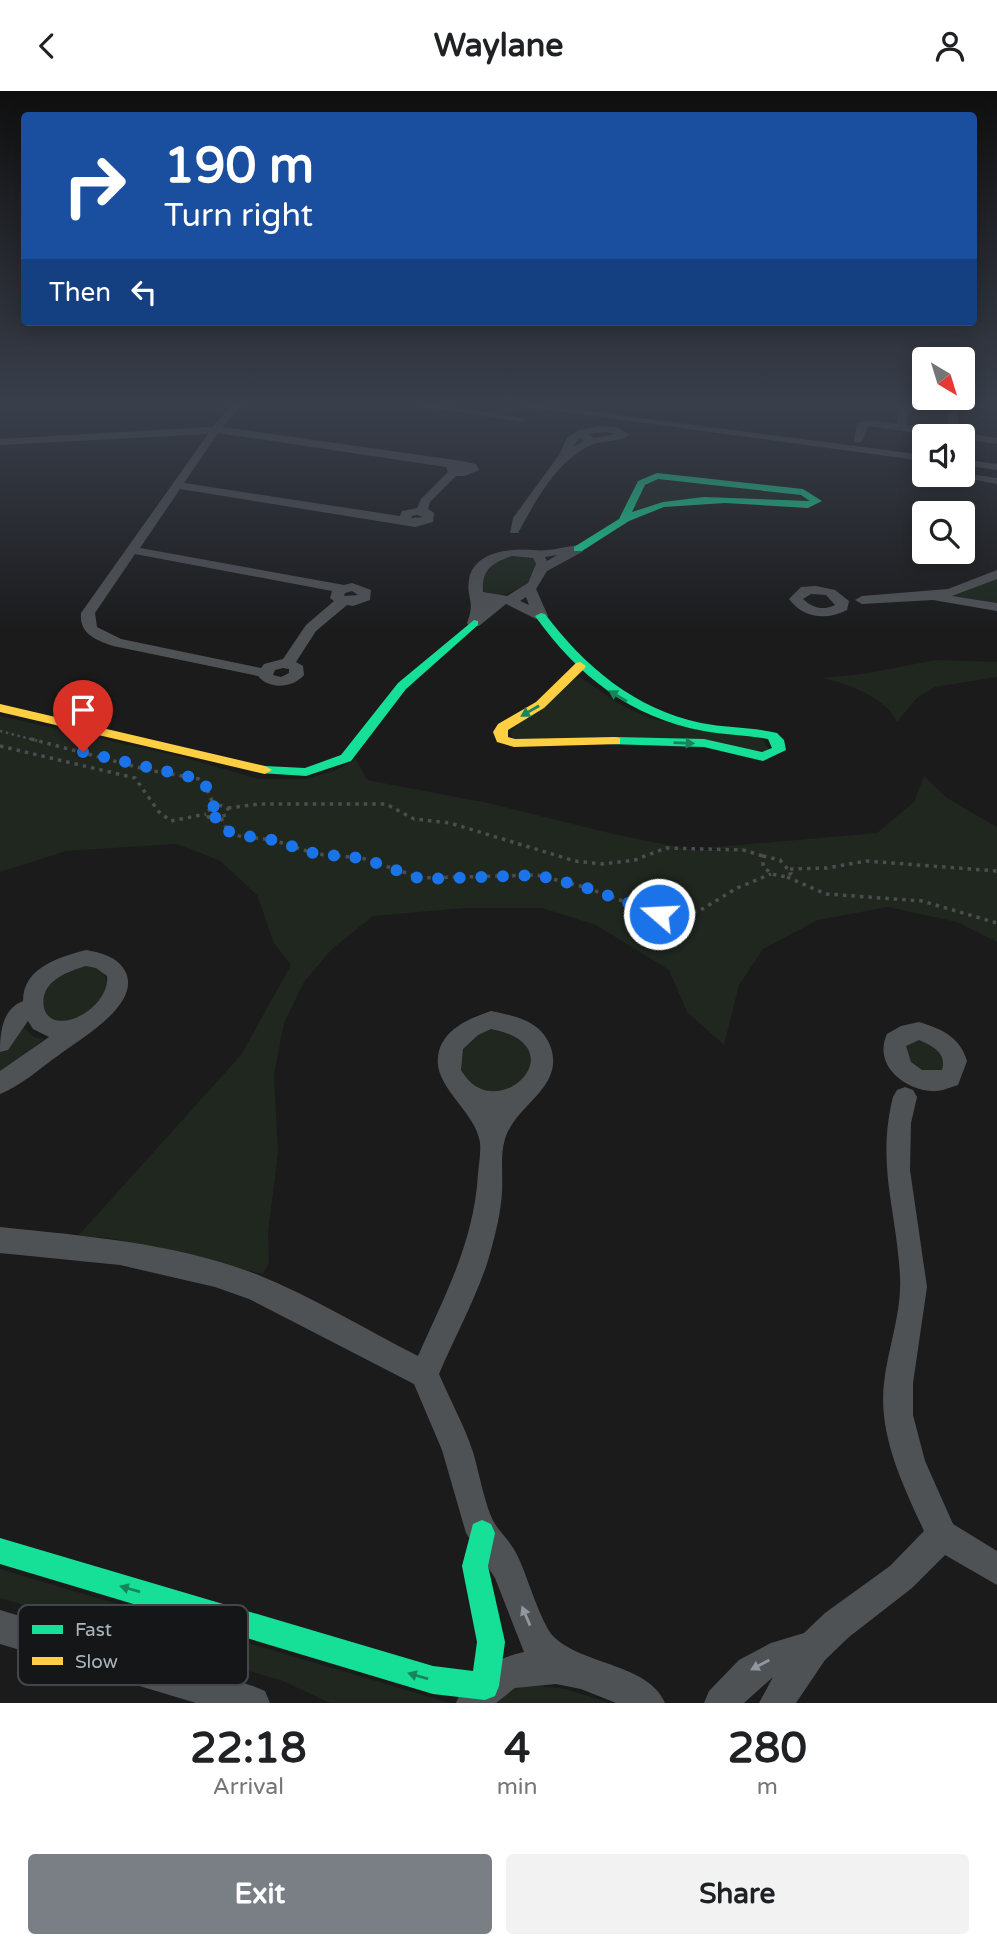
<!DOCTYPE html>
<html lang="en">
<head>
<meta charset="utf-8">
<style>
  :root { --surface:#fff; --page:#f2f2f2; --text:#202124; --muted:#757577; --accent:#797f85 }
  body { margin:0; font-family:"Varela Round",sans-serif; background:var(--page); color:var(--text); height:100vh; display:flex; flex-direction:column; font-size:26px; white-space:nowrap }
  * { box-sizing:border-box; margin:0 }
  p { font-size:23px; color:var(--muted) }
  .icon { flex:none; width:38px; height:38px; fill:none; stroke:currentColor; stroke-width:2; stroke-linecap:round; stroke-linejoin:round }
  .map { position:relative; height:1612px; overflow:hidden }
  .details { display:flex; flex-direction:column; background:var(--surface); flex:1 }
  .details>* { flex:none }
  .hud { position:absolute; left:21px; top:21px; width:956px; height:214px; border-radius:7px; box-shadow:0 4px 18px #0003; background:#1a4fa0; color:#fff; overflow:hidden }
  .needle { width:46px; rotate:142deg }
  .fabs { position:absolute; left:912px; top:256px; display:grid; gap:14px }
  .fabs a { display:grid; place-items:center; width:63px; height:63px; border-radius:7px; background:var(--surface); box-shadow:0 4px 18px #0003; font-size:35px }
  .pin { position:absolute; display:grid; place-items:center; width:60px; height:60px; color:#fff; margin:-72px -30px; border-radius:50% 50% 50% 0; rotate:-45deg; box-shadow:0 0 7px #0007 }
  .pin .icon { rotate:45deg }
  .me { position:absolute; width:77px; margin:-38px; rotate:289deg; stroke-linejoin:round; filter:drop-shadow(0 0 5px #0008) }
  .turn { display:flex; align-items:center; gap:24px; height:147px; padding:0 28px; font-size:32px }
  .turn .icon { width:91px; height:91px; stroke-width:2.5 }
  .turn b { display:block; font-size:49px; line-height:60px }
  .then { display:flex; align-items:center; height:66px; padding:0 28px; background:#0003; gap:14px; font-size:26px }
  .eta { display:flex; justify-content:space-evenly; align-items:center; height:119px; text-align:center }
  .eta b { font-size:42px; font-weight:800; line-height:49px }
  .action { display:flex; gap:14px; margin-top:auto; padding:14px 28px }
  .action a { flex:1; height:80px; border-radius:7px; background:var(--accent); color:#fff; font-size:28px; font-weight:800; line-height:80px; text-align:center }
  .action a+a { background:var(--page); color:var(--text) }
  header { display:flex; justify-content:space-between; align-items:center; height:91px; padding:0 28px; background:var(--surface); font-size:32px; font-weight:800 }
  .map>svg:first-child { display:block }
  .green { fill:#1f271f }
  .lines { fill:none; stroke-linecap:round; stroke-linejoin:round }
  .path-far1 { stroke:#4b4d4f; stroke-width:2.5; stroke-dasharray:2.5 3.5; stroke-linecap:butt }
  .path { stroke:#4b4d4f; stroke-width:3.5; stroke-dasharray:3.5 5; stroke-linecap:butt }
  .street { fill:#4f5255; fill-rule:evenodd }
  .fast { fill:#16e098; fill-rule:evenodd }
  .slow { fill:#ffcf43; fill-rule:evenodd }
  .oneway { fill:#16855e }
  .oneway2 { fill:#90979e }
  .route { stroke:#1a73e8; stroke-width:12; stroke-dasharray:0 21.6 }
  .key { fill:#151618; stroke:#42464a; stroke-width:2 }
  .key-label { font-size:19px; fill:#acb5bd }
</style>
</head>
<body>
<header><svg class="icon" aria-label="back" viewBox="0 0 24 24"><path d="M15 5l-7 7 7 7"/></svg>Waylane<svg class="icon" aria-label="person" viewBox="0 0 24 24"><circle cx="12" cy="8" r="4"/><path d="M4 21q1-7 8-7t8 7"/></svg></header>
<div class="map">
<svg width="997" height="1612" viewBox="0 0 997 1612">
  <rect width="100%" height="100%" fill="#1b1b1c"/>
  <!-- green -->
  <path class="green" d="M653 387 793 402 813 410 704 408 640 420 632 416Z
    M523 465 533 468 536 475 525 496 499 505 483 500 480 495C488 475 499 464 523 465Z
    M997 487V513L952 506 954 504Z
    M936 569 997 571V586L935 596 917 607 897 631C887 607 845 591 821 587L862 583Z
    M580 586 619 613 652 628 761 646 770 660 513 650 510 640 573 589Z
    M0 625 182 666 259 688H306L336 679 356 668 367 689 488 712 618 744 692 759H737L703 757 877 742 914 711 924 685 947 707 997 736V851L957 831 888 816 818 829 763 858 739 894 724 954 687 921 669 879 596 834 542 817H465L373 825 332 858 304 891 284 932 274 984 278 1062 268 1142 269 1172 263 1183 110 1147 78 1145 241 964 291 874 274 852 257 804 219 769 176 753 66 760 0 781Z
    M71 874 94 875 103 880 109 896C94 921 79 932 50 930L34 902Z
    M21 934 34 946 44 948 0 983V962Z
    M497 936 529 953 534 975C511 1009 487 1012 459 980V959L484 938Z
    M910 948 931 949 949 976 933 985 909 975 905 951Z
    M0 1478 450 1612H330L283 1590 0 1507Z
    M524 1593 566 1598 610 1612H493Z"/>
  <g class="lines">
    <!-- path-far1 -->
    <path class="path-far1" d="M0 640 38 650"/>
    <!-- path -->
    <path class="path" d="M31 648 148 679 199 688 205 693 214 715
      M0 655 135 687 159 721 171 730 206 723
      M219 714 228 717 226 724 214 728 208 726 207 720Z
      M228 717 259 713H386L414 728 450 732 575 770 602 773 635 769 666 757 743 759 763 765
      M221 727 228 740 239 745 273 749 316 763 362 767 421 787 537 784 584 796 659 823 699 820 737 797 771 783
      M763 765 780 769 791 782 787 786 771 783 763 775Z
      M790 778 827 777 866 770 997 780
      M787 786 826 803 922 810 997 832"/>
    <!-- street -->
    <path class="street" d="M232 314H243L222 336 462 370 476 373 479 379 465 385H456L430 411 428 418 434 422 433 431 415 436 180 398 140 457 344 494 352 492 371 499 370 509 353 515 347 514 316 540 296 571 303 575 304 584C293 597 269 599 258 585L113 555C96 549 79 543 81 522L208 343 0 354V348L212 336ZM218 342 446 376 448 381 421 408 417 417 402 420 400 425 184 392ZM417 424 423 426 411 427 412 425ZM135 463 332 500 330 507 334 510 306 534 283 568 264 573 261 577 121 548 97 536 95 522ZM352 500 358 504 344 505 345 502ZM283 577 289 578V582L281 586 273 584 275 579Z
      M408 314H439L528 328 523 331Z
      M511 314H541L924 364V370Z
      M899 314H909L907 334 948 340V314H958V341L997 347V353L962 348V345H937L868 335 862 351H854L857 332 868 329 897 333Z
      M598 335 617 336 630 344C620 351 606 349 594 353 557 368 537 408 518 442H510L513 427 559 364 567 347 579 339ZM606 341 616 343 594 347 589 343ZM580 347 584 350 573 356Z
      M962 368 997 373V379L962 374Z
      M962 382 997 387V393L945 383Z
      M578 454 584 458 582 461 547 480 536 498 548 525 546 528H536L506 513 479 535H469L467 532C476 508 466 508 469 489 473 460 512 457 534 459 547 461 564 456 578 454ZM557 464 547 470 545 466ZM512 465 533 467 536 473 528 492 507 505 483 501C481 479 493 471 512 465ZM526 506 529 514 520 510Z
      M997 479V488L952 505 997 512V520L933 509 862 513 855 509 862 505 948 498Z
      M816 495 835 499 849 510 847 519C826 530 803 527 789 508L801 496ZM811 503 826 504 835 514C823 520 813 517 803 508Z
      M86 859C102 862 119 866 126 882 140 914 80 948 59 964 40 977 21 995 0 1003V980L49 946 33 938 28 930 8 959 0 961C0 942 2 918 23 910 23 876 60 866 86 859ZM86 875 96 877 107 885C110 908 78 935 55 929 49 927 45 922 44 917 39 891 66 881 86 875Z
      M491 920C516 925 542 930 551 957 564 997 515 1014 505 1048 500 1063 503 1085 502 1101 501 1120 496 1141 491 1159 481 1198 455 1245 439 1283 450 1309 464 1334 473 1361 479 1381 485 1416 495 1433 504 1446 512 1452 519 1468 527 1485 542 1535 554 1546 583 1574 649 1573 665 1612H616L581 1598 556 1593 515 1597 496 1612H456C468 1582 494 1568 524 1561L495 1487 466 1442 442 1359 414 1293 249 1208 215 1196 120 1174 0 1162V1136C86 1145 174 1152 256 1183 311 1205 365 1238 418 1265 445 1204 474 1151 478 1083 479 1073 481 1060 480 1051 475 1020 434 996 438 966 441 939 468 928 491 920ZM491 938C581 955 495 1039 461 979L463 958 478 944Z
      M919 931C942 938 960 946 967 970L958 994C949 997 940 1001 931 1000 903 998 873 973 887 943L901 935ZM919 949C933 955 947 962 942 979H922L911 971 906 955Z
      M905 996 913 999 917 1006 911 1032 910 1079 927 1196 913 1292V1324L925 1370 953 1433 997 1460V1494L945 1464 912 1497 849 1546 825 1569 796 1612H759L773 1586 744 1612H704L709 1600 739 1569 771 1552 804 1542 825 1522 890 1475 924 1440C903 1394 878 1344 884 1292 888 1256 902 1222 900 1186 897 1120 876 1074 893 1006L897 999Z
      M0 1519 253 1595 265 1600 270 1612H196L0 1553Z"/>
    <!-- fast -->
    <path class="fast" d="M657 382 803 398 822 410 808 417 725 412 664 416 629 430 582 460H574V456L619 428 638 390ZM658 388 801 404 810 410 704 406 663 411 632 421 645 394Z
      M541 522 545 523C585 576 635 618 701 632 726 637 752 636 777 642L784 649 786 659 763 670 704 656 610 653V647L615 646 704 648 762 661 772 657 768 648C746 644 725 644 704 640 631 627 577 584 535 525Z
      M474 529 478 530V534L406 598 351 670 306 685 260 682 258 679 265 675 305 677 341 664 398 592Z
      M482 1429 491 1433 495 1442 488 1475 505 1551 499 1595 495 1605 485 1609 433 1603 0 1473V1447L433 1575 473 1580 477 1551 462 1475 473 1433Z"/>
    <!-- slow -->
    <path class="slow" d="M580 571 586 575 584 578 544 617 508 639V646L515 648 615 646 620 647V653L514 656 497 651 493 641 498 633 536 611 576 572Z
      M0 613 265 675 272 679 265 683 0 621Z"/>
  </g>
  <!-- one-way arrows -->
  <defs><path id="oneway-solid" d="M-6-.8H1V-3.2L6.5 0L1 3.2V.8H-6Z" transform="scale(1.75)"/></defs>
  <g class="oneway">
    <use href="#oneway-solid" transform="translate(618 605) rotate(-149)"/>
    <use href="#oneway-solid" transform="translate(530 620) rotate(150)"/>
    <use href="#oneway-solid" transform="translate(684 652) rotate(2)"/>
    <use href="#oneway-solid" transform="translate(130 1498) rotate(-164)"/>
    <use href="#oneway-solid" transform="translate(418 1585) rotate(-164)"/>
  </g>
  <g class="oneway2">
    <use href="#oneway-solid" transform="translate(526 1525) rotate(-113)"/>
    <use href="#oneway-solid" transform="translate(760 1574) rotate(152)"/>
  </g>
  <!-- sky -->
  <linearGradient id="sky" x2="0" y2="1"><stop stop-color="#0f0f0f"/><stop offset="0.58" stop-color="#393f4b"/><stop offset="1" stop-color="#393f4b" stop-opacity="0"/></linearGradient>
  <rect width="997" height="540" fill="url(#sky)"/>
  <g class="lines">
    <!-- route -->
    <path class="route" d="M83 661 199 688 205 693 214 715 207 720 208 726 221 727 228 740 239 744 273 749 316 763 362 767 421 788 537 784 584 796 659 823"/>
  </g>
  <!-- legend -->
  <rect x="18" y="1514" width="230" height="80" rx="10" class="key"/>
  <rect x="32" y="1534" width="31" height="9" fill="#16e098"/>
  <rect x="32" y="1566" width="31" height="8" fill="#ffcf43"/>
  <g class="key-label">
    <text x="75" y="1545">Fast</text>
    <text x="75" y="1577">Slow</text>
  </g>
</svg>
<div class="fabs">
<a><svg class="needle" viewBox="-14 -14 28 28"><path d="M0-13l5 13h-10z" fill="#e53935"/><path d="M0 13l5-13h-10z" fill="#757577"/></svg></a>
<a><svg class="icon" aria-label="sound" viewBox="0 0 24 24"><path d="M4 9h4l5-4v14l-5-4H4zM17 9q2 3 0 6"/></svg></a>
<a><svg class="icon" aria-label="search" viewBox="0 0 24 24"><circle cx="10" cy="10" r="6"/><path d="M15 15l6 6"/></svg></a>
</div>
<div class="pin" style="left:83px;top:661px;background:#d93025"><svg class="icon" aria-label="arrive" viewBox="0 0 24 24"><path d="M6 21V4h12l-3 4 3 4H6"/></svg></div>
<svg class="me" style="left:659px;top:823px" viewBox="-20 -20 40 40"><circle r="17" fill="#1a73e8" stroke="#fff" stroke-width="3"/><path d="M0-11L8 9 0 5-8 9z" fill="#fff"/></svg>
<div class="hud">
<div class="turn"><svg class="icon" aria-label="right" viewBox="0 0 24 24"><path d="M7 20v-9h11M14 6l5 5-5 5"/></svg><div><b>190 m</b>Turn right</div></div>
<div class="then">Then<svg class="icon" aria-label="left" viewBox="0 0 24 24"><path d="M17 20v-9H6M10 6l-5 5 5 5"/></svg></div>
</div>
</div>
<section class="details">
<div class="eta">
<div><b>22:18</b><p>Arrival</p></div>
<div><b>4</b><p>min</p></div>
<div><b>280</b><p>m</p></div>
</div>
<div class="action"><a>Exit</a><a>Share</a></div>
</section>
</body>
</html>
